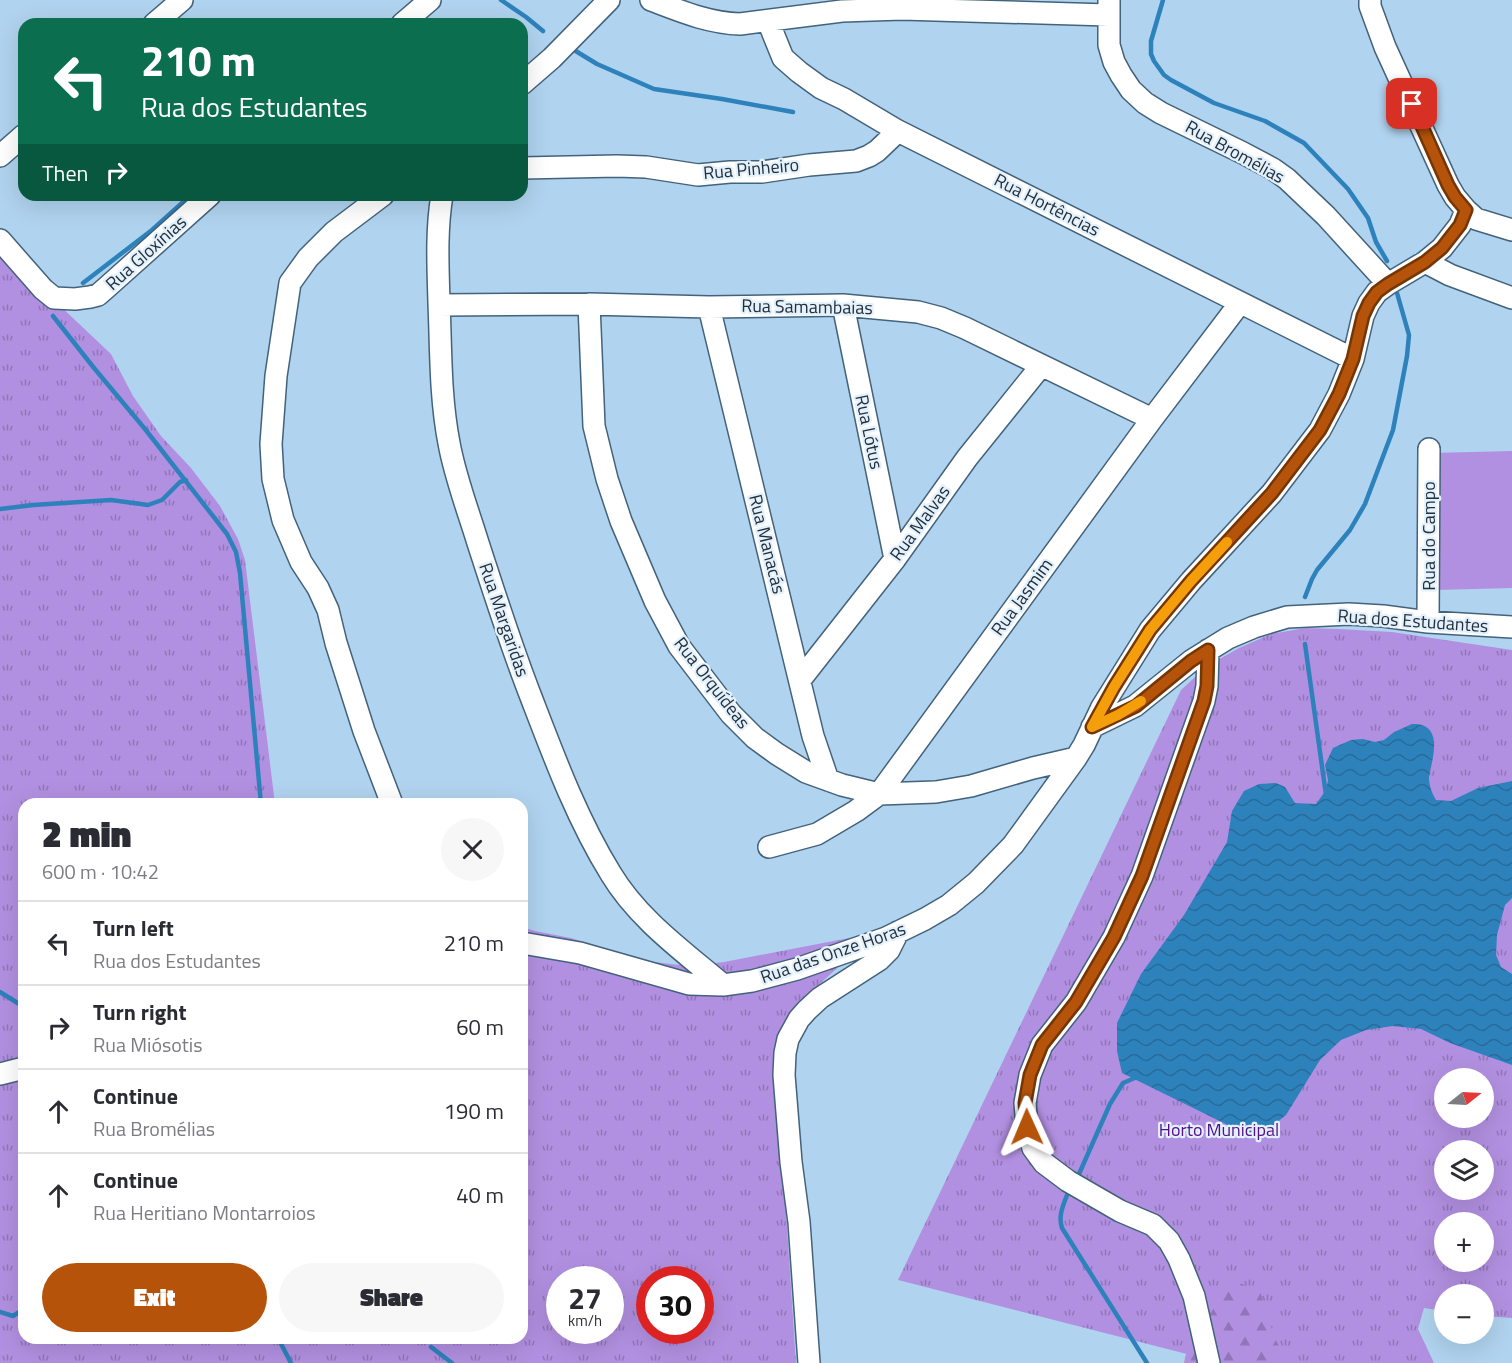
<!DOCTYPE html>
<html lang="en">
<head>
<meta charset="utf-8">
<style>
  :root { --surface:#fff; --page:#f7f7f7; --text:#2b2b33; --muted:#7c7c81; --line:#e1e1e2; --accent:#b45309 }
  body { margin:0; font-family:"Titillium Web",sans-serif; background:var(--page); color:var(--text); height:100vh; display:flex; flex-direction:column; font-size:22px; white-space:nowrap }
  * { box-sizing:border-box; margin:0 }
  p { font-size:20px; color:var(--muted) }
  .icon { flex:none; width:33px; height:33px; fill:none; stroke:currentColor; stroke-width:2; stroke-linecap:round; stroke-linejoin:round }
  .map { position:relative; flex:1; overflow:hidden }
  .side { position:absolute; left:18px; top:798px; width:510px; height:546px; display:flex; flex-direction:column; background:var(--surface); border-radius:18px; box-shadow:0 6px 24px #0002 }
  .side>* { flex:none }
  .top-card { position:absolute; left:18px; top:18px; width:510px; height:183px; border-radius:18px; box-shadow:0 6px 24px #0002; background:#0b6e4f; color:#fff; overflow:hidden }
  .needle { width:39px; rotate:72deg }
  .tools { position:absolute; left:1434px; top:1068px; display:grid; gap:12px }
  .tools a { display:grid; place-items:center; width:60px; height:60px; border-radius:50%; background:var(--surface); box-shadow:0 6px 24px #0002; font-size:30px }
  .speed { position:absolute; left:546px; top:1266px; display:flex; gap:12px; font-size:30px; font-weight:700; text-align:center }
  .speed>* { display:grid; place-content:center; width:78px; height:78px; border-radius:50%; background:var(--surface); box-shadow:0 6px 24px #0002; line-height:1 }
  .speed small { font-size:15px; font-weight:400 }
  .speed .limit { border:9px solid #d22; background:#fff; color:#111 }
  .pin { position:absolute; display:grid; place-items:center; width:51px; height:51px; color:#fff; margin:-26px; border-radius:12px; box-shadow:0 3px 9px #0006 }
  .me { position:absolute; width:66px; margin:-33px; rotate:359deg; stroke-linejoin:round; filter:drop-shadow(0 0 4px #0008) }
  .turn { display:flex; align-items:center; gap:21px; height:126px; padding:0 24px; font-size:27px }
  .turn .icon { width:78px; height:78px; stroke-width:2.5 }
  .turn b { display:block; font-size:42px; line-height:51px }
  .then { display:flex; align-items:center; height:57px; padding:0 24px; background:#0003; gap:12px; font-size:22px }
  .round { display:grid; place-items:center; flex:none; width:63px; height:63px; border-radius:32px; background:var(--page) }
  .head { display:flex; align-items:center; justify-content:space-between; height:102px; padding:0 24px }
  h1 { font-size:36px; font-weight:800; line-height:45px }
  .action { display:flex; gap:12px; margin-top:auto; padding:12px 24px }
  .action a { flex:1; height:69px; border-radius:36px; background:var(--accent); color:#fff; font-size:24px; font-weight:800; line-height:69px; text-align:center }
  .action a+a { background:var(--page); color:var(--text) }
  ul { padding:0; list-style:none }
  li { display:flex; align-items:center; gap:18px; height:84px; padding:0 24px; border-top:2px solid var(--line) }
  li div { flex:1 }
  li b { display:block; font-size:22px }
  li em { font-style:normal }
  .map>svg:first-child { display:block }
  .grass { fill:url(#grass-tufts); fill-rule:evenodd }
  .forest { fill:url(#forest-firs) }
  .garden { fill:#b290e1 }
  .water { fill:url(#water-waves) }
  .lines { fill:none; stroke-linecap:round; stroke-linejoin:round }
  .stream { stroke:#2d82bc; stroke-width:4.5 }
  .minor-casing { stroke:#43627b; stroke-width:24 }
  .minor { stroke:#fff; stroke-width:21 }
  .route-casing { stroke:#753606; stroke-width:15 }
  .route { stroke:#b45309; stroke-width:10 }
  .slow { stroke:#f59e0b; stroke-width:10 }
  .labels { text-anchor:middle; stroke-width:4.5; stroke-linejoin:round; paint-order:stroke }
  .street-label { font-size:18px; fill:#23303b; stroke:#e3f1fc }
  .park-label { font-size:18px; fill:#54108a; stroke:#e3f1fc }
</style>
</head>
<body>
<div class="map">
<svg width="1512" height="1363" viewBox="0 0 1512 1363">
  <defs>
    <pattern id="grass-tufts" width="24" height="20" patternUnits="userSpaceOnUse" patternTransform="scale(1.5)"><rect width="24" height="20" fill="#b290e1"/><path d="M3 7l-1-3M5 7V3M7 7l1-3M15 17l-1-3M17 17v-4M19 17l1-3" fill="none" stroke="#9076b8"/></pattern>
    <pattern id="forest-firs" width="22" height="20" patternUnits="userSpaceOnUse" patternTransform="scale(1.5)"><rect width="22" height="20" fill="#b290e1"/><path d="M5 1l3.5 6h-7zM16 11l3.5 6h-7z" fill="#9076b8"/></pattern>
    <pattern id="water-waves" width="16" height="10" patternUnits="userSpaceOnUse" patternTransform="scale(1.5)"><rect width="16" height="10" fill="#2d82bc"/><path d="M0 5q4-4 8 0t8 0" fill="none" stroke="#266b9a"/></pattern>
  </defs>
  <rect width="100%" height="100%" fill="#b0d3ef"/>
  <!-- grass -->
  <path class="grass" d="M0 246 20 268 111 354 133 396 161 436 191 468 220 506 238 539 245 560 275 804H24V1338H522V927L535 931 571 938 646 961 688 966 724 962 875 933 798 1004 775 1045 796 1363H0ZM560 1280H610V1330H560ZM650 1280H700V1330H650Z
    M1305 628 1339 629 1392 632 1512 650V1318L1484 1316V1294H1444V1311L1424 1308 1418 1329 1434 1363H1222L898 1280 1181 690 1207 666 1239 648 1271 634ZM1444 1078H1484V1118H1444ZM1444 1150H1484V1190H1444ZM1444 1222H1484V1262H1444Z"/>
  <!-- forest -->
  <path class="forest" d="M1227 1278 1260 1291 1275 1339 1289 1363H1184C1189 1331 1222 1310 1227 1278Z"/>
  <!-- garden -->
  <path class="garden" d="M1512 451V588L1436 590 1432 453Z"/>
  <!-- water -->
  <path class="water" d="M1412 724C1417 724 1422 724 1426 727 1441 736 1431 764 1429 777 1429 786 1432 793 1436 800L1451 801 1478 788 1512 781V898L1505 905 1497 935 1496 955 1501 967 1512 974V1065L1450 1043 1421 1029 1393 1026 1366 1030 1341 1040 1320 1060 1286 1115 1265 1132H1242L1122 1073 1117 1051V1023L1141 974 1184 915 1227 842 1232 811 1244 791 1259 784 1276 783 1285 787 1295 803 1316 804 1326 790 1328 780 1325 765 1333 748 1351 740 1363 739 1375 742 1384 740 1394 732Z"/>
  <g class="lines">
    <!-- stream -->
    <path class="stream" d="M501 0 526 17 543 31
      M1163 0 1151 41V54L1154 61 1164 75 1171 80 1214 103 1265 121 1304 143 1348 189 1368 218 1376 242 1387 261
      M574 50 597 64 654 89 722 99 793 112
      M83 283 152 230 191 195
      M53 316 94 368 145 429 227 534 236 552 240 573 261 804
      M0 509 33 505 111 500 148 505 162 500 180 482 186 480
      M1305 597 1312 579 1317 570 1350 530 1365 504 1393 430 1407 356 1409 335 1397 293
      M1305 644 1326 795
      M0 992 24 1007
      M1079 1174 1110 1104 1123 1083 1137 1077
      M1067 1195C1063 1206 1058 1216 1062 1228L1147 1363
      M0 1312 13 1316 24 1309
      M278 1338 291 1363
      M431 1347 452 1363"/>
    <!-- minor casing -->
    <g class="minor-casing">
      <path id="minor" d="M651 0C680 11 708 23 740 24L842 11 902 9 1108 15
        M1109 0V45L1114 62 1121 75 1131 90 1145 103 1161 113 1243 153 1273 169 1287 179 1326 216 1388 284
        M768 21 783 58 799 72 821 88 844 99 898 131 1353 359
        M154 24 182 0
        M402 24 430 0
        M522 84 552 58 609 0
        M0 156 24 135
        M522 168 617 166 646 167 698 175 730 172H762L809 165 856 161 869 156 877 151 898 131
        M383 195 334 232 308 258 290 283 276 376 271 444 273 479 283 520 301 562 318 588 328 610 336 643 364 731 392 804
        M442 195C436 231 438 267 439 303 441 350 440 397 449 443 455 477 468 510 478 543 495 595 511 646 531 697 554 757 577 819 611 874 638 919 683 951 723 985
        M1466 210 1476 219 1512 230
        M0 240 43 289 54 298 75 299 90 297 98 295 106 288 210 195
        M1425 262 1450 275 1512 298
        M589 304 594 426 607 479 621 521 655 601 679 646 731 714 755 738 777 754 806 772 842 785 879 794 936 792 971 786 1033 768 1076 758
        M439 305 589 304 709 307 843 305 918 312 941 318 965 328 1152 419
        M843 305 895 559
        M709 307 813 736 828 780
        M1428 622 1429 449
        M1208 650 1207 686 1204 701 1142 876 1114 937 1076 1002 1042 1045 1030 1075 1025 1103 1027 1127 1033 1148 1044 1163 1068 1181 1120 1211 1153 1225 1169 1241 1179 1259 1194 1296 1209 1363
        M800 680 895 559 967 458 1041 366
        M1092 727 1135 706 1191 661 1228 638 1254 627 1287 617 1349 614 1383 616 1428 622 1512 627
        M769 847 817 834 856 811 879 794 1152 419 1240 303
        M522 943 580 953 689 984 723 985 752 981 797 969 886 938 925 919 949 905 976 883 1013 845 1076 758 1084 745 1102 707 1150 630 1191 581 1272 493 1320 430 1339 394 1353 359 1363 316 1369 303 1377 292 1388 284 1425 262 1442 248 1460 225 1466 210 1455 197 1448 185 1385 47 1370 6V0
        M0 1074 24 1068
        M809 1363 799 1222 791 1162 784 1075 785 1053 788 1039 799 1019 807 1010 820 998 879 960 889 950 898 932"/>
    </g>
    <!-- minor -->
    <use href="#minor" class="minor"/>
  </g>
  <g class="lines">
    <!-- route casing -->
    <g class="route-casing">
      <path id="route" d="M1027 1127 1025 1103 1030 1075 1042 1045 1076 1002 1114 937 1142 876 1204 701 1207 686 1208 650 1191 661 1136 706 1092 727 1114 687 1150 630 1191 581 1272 493 1320 430 1339 394 1353 359 1363 316 1369 303 1377 292 1388 284 1425 262 1442 248 1460 225 1466 210 1455 197 1448 185 1412 104"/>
    </g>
    <!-- route -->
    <use href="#route" class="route"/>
    <!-- slow -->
    <path class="slow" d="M1141 701 1118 715 1092 727 1114 687 1150 630 1191 581 1227 542"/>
  </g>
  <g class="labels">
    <!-- street labels -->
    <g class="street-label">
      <text transform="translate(1235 152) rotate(29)" y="6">Rua Bromélias</text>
      <text transform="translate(751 169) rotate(-5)" y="6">Rua Pinheiro</text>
      <text transform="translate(1047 205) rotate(27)" y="6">Rua Hortências</text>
      <text transform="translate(146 253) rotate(-42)" y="6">Rua Gloxínias</text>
      <text transform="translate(807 307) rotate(1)" y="6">Rua Samambaias</text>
      <text transform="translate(869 432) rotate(78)" y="6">Rua Lótus</text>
      <text transform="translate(920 523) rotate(-54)" y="6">Rua Malvas</text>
      <text transform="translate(1429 536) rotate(-90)" y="6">Rua do Campo</text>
      <text transform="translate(767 544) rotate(76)" y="6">Rua Manacás</text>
      <text transform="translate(1022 597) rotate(-54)" y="6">Rua Jasmim</text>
      <text transform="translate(504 620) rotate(71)" y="6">Rua Margaridas</text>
      <text transform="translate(1413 621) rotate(4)" y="6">Rua dos Estudantes</text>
      <text transform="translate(712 683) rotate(52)" y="6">Rua Orquídeas</text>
      <text transform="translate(833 953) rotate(-19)" y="6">Rua das Onze Horas</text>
    </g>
    <!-- park labels -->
    <g class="park-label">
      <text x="1219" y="1136">Horto Municipal</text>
    </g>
  </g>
</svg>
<div class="tools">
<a><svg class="needle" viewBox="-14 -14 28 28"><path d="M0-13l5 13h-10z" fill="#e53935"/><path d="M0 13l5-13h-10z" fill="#7c7c81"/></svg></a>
<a><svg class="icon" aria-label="layers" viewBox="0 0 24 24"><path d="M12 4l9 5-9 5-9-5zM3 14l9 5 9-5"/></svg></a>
<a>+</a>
<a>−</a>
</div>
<div class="speed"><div>27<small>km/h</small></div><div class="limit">30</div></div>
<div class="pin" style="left:1412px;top:104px;background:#d93025"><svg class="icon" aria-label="arrive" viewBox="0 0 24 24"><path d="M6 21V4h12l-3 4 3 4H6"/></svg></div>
<svg class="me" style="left:1027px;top:1127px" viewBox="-20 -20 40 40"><path d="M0-17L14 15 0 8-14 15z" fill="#b45309" stroke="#fff" stroke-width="4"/></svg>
<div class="top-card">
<div class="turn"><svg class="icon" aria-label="left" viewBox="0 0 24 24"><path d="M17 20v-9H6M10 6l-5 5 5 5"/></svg><div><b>210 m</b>Rua dos Estudantes</div></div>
<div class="then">Then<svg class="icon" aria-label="right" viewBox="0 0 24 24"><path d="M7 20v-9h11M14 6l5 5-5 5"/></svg></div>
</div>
<section class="side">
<div class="head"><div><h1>2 min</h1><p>600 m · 10:42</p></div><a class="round"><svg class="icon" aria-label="close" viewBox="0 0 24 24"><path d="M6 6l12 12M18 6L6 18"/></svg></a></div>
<ul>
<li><svg class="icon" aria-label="left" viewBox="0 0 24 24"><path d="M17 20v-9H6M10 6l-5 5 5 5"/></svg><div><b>Turn left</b><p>Rua dos Estudantes</p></div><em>210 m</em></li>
<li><svg class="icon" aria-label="right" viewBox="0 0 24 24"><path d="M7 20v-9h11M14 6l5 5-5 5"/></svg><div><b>Turn right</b><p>Rua Miósotis</p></div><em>60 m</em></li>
<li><svg class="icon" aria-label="ahead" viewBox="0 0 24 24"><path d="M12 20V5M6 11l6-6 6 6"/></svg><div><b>Continue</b><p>Rua Bromélias</p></div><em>190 m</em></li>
<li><svg class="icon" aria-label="ahead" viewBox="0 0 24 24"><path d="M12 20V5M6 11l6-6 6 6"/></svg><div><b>Continue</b><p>Rua Heritiano Montarroios</p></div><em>40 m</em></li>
</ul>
<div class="action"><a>Exit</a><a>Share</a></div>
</section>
</div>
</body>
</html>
